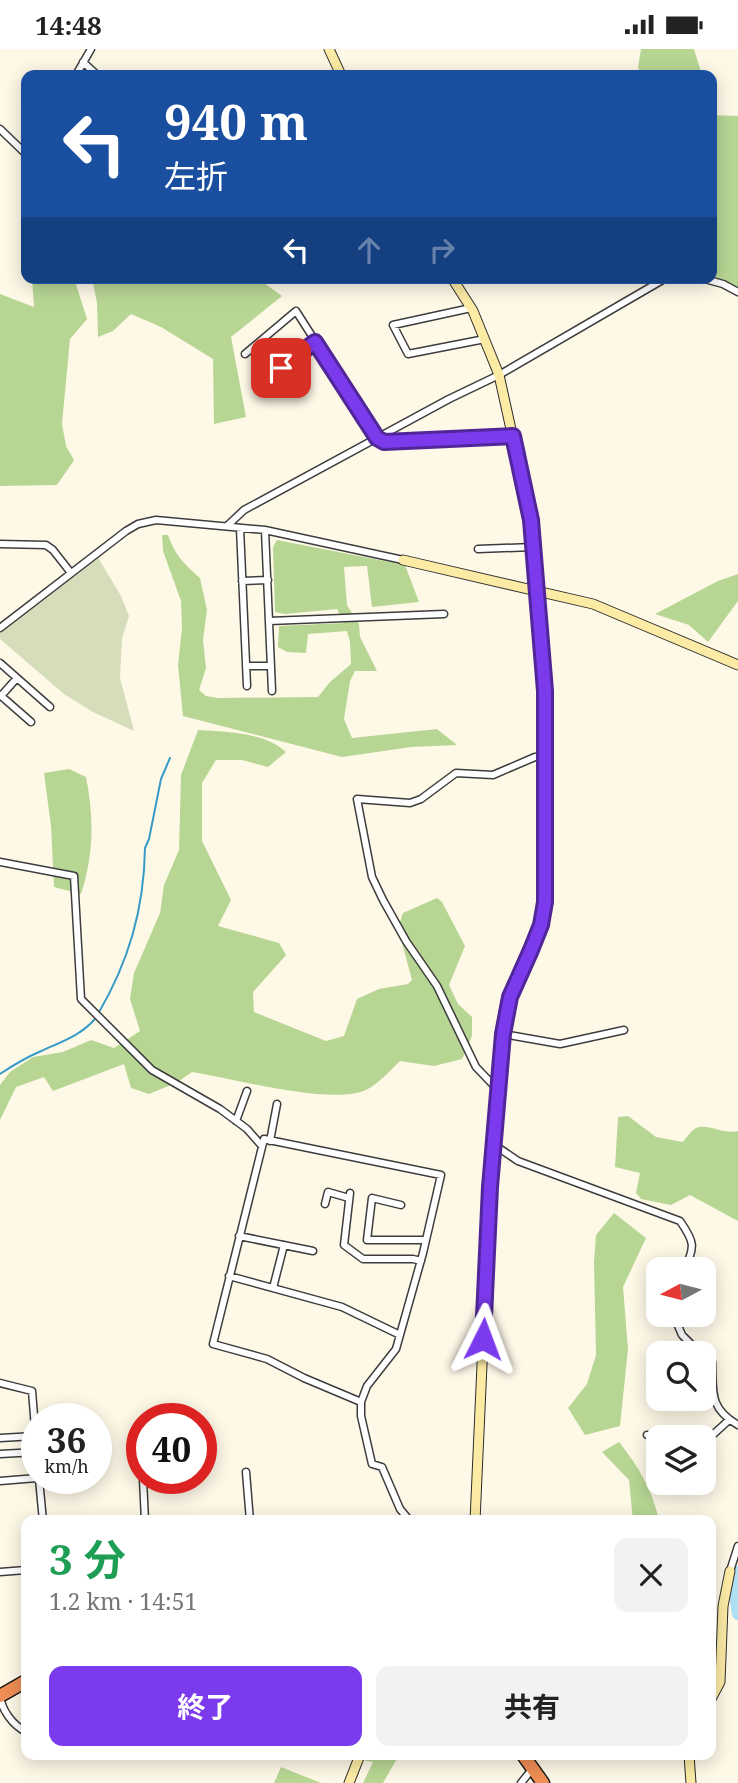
<!DOCTYPE html>
<html lang="ja">
<head>
<meta charset="utf-8">
<style>
  :root { --surface:#fff; --page:#f2f2f2; --text:#222; --muted:#767676; --accent:#7c3aed }
  body { margin:0; font-family:"Noto Serif","Noto Sans JP",serif; background:var(--page); color:var(--text); height:100vh; display:flex; flex-direction:column; font-size:26px; white-space:nowrap }
  * { box-sizing:border-box; margin:0 }
  p { font-size:23px; color:var(--muted) }
  .icon { flex:none; width:38px; height:38px; fill:none; stroke:currentColor; stroke-width:2; stroke-linecap:round; stroke-linejoin:round }
  .map { position:relative; flex:1; overflow:hidden }
  .side { position:absolute; left:21px; top:1466px; width:695px; height:245px; display:flex; flex-direction:column; background:var(--surface); border-radius:14px; box-shadow:0 4px 18px #0003 }
  .side>* { flex:none }
  .top-card { position:absolute; left:21px; top:21px; width:696px; height:214px; border-radius:14px; box-shadow:0 4px 18px #0003; background:#1a4fa0; color:#fff; overflow:hidden }
  .needle { width:46px; rotate:263deg }
  .buttons { position:absolute; left:646px; top:1208px; display:grid; gap:14px }
  .buttons a { display:grid; place-items:center; width:70px; height:70px; border-radius:14px; background:var(--surface); box-shadow:0 4px 18px #0003; font-size:35px }
  .speed { position:absolute; left:21px; top:1354px; display:flex; gap:14px; font-size:35px; font-weight:700; text-align:center }
  .speed>* { display:grid; place-content:center; width:91px; height:91px; border-radius:50%; background:var(--surface); box-shadow:0 4px 18px #0003; line-height:1 }
  .speed small { font-size:18px; font-weight:400 }
  .speed .limit { border:10px solid #d22; background:#fff; color:#111 }
  .pin { position:absolute; display:grid; place-items:center; width:60px; height:60px; color:#fff; margin:-30px; border-radius:14px; box-shadow:0 4px 10px #0006 }
  .me { position:absolute; width:77px; margin:-38px; rotate:3deg; stroke-linejoin:round; filter:drop-shadow(0 0 5px #0008) }
  .turn { display:flex; align-items:center; gap:24px; height:147px; padding:0 28px; font-size:32px }
  .turn .icon { width:91px; height:91px; stroke-width:2.5 }
  .turn b { display:block; font-size:49px; line-height:60px }
  .lanes { display:flex; align-items:center; height:66px; padding:0 28px; background:#0003; justify-content:center; gap:35px; direction:ltr }
  .lanes .off { opacity:.35 }
  .round { display:grid; place-items:center; flex:none; width:74px; height:74px; border-radius:14px; background:var(--page) }
  .head { display:flex; align-items:center; justify-content:space-between; height:119px; padding:0 28px }
  h1 { font-size:42px; font-weight:700; line-height:52px; color:#1e9e55 }
  .action { display:flex; gap:14px; margin-top:auto; padding:14px 28px }
  .action a { flex:1; height:80px; border-radius:14px; background:var(--accent); color:#fff; font-size:28px; font-weight:700; line-height:80px; text-align:center }
  .action a+a { background:var(--page); color:var(--text) }
  .status { display:flex; justify-content:space-between; align-items:center; height:49px; padding:0 35px; background:var(--surface); direction:ltr }
  .status svg { height:19px; fill:currentColor }
  .map>svg:first-child { display:block }
  .forest { fill:#b7d694 }
  .cemetery { fill:#d5ddbb }
  .lines { fill:none; stroke-linecap:round; stroke-linejoin:round }
  .stream { stroke:#389ac7; stroke-width:2 }
  .river { stroke:#aedff3; stroke-width:12 }
  .street-casing { stroke:#3d3d3d; stroke-width:9 }
  .secondary-casing { stroke:#2c2c2c; stroke-width:11 }
  .highway-casing { stroke:#1b1b1b; stroke-width:15 }
  .street { stroke:#fff; stroke-width:6 }
  .secondary { stroke:#fceba5; stroke-width:9 }
  .highway { stroke:#ef8e55; stroke-width:12 }
  .route-casing { stroke:#51269a; stroke-width:18 }
  .route { stroke:#7c3aed; stroke-width:12 }
</style>
</head>
<body>
<div class="status"><b>14:48</b><svg viewBox="0 0 49 12"><path d="M0 12V9h3v3zM5 12V6h3v6zM10 12V3h3v9zM15 12V0h3v12zM26 1h20v11H26zM47 4h2v5h-2z"/></svg></div>
<div class="map">
<svg width="738" height="1734" viewBox="0 0 738 1734">
  <rect width="100%" height="100%" fill="#fef8e7"/>
  <!-- forest -->
  <path class="forest" d="M641 0H694L702 26H643L638 19Z
    M712 66 738 67V239L712 227Z
    M32 229H74L87 270 70 290 62 375 66 397 74 411 57 436 0 437V245L34 258Z
    M92 229H257L282 247 231 288 246 368 214 375 213 310 161 278 131 265 113 282 98 288 97 254Z
    M162 486H168C175 506 184 515 200 529L207 561 203 591 206 619 199 641 206 647 218 649 318 648 330 633 351 615 350 593 347 582 308 585 306 604 287 603 278 598 279 577 344 574 337 560 285 565 275 563 273 498 277 491 405 516 419 553 372 558 367 517 344 518 347 556 359 575 360 588 377 622H355L350 632 344 670 352 689 437 680 457 696 411 698 342 708 183 667 178 616 182 579 181 552 163 502Z
    M738 525V552L708 593 689 576 655 565 718 532Z
    M198 681C227 683 264 683 286 703L268 718 242 711H216L202 734V792L231 851 218 877 279 894 286 906 253 943 254 963 326 992 344 987 357 950 379 940 408 935 412 931 398 879 403 864 437 849 442 853 465 897 449 936 458 955 472 968V987L462 1010 434 1017 400 1012C390 1022 378 1035 366 1041 331 1057 232 1029 192 1023L176 1034 149 1045 131 1039 124 1015 53 1042 44 1028 16 1038 0 1071V1036L10 1023 33 1008 63 1003 91 991 114 999 140 982 130 950 134 924 160 864 164 836 179 801 181 726Z
    M69 720 86 728C94 769 94 805 81 845L54 838 51 777 44 724Z
    M628 1067 656 1088 683 1093C686 1089 691 1082 696 1079 707 1074 724 1086 738 1082V1172L690 1146 671 1156 641 1150 636 1144 640 1124 615 1118 618 1068Z
    M614 1164 646 1189 623 1238 628 1300 620 1377 585 1386 568 1359 587 1335 596 1306 594 1213 596 1186Z
    M619 1393C638 1417 653 1441 659 1472H633L629 1431 602 1403Z
    M334 1706H399L383 1734H363L373 1713Z
    M281 1718 321 1734H274Z"/>
  <!-- cemetery -->
  <path class="cemetery" d="M97 507 121 547 129 567 122 589 120 629 134 682 93 663 64 645 0 590V579Z"/>
  <g class="lines">
    <!-- stream -->
    <path class="stream" d="M98 965C129 912 144 860 145 799L149 790 161 730 170 709
      M0 1025C12 1017 25 1009 39 1003 60 993 79 988 95 970"/>
    <!-- river -->
    <path class="river" d="M738 1523 735 1545 738 1565"/>
    <!-- street casing -->
    <g class="street-casing">
      <path id="street" d="M83 13 97 26
        M76 26 91 0
        M0 80 26 105
        M701 229 723 235 738 243
        M471 259 393 276 408 305 485 290
        M245 305 296 262 377 389 384 393 513 387
        M264 333 315 293
        M227 477 244 461 449 350 499 326 666 229
        M240 479 247 637
        M265 481 272 642
        M0 495 46 496 53 501 71 524
        M478 500 533 498
        M242 532 268 531
        M269 572 444 565
        M0 579 126 482 138 475 156 471 265 481 403 511
        M0 614 50 658
        M246 617H271
        M0 646 31 673
        M1 647 17 629
        M0 813 74 827 81 950 152 1021 220 1060 247 1080 262 1097
        M503 985 560 995 624 981
        M497 1040 476 1018 437 937 406 892 383 851 372 828 357 750 410 754 421 750 456 724 493 726 535 708 545 707
        M236 1072 247 1042
        M270 1092 277 1055
        M493 1095 518 1112 680 1172C694 1192 696 1198 684 1220
        M350 1144 344 1196 363 1210H413L421 1212
        M325 1155 328 1143 349 1149
        M401 1156 372 1149 367 1191H426
        M239 1187 313 1202
        M229 1227 342 1258 400 1286
        M273 1239 284 1196
        M673 1265 682 1286 700 1304
        M704 1306 712 1313C713 1343 709 1359 738 1376
        M0 1334 32 1342 37 1403 0 1405
        M361 1353 304 1329 267 1310 213 1295 264 1090 441 1126 423 1204 396 1300 367 1337 361 1353V1367L372 1415 382 1418 400 1460 410 1472
        M647 1386 658 1388
        M0 1389 35 1387
        M704 1392H706L729 1371
        M246 1423 250 1472
        M39 1430 43 1472
        M143 1430 145 1472
        M0 1432 37 1429
        M730 1522 738 1497
        M0 1523 26 1521
        M0 1647C2 1662 13 1676 26 1683
        M521 1734 533 1719"/>
    </g>
    <!-- secondary casing -->
    <g class="secondary-casing">
      <path id="secondary" d="M329 0 341 26
        M452 229 473 262 499 326 531 471 545 642V853L541 876 532 901 510 948 503 985 490 1138 475 1472
        M403 511 593 555 738 616
        M710 1652 720 1633 723 1557 730 1522
        M689 1706 691 1734
        M349 1734 360 1706"/>
    </g>
    <!-- highway casing -->
    <g class="highway-casing">
      <path id="highway" d="M0 1647 26 1632
        M523 1706 543 1734"/>
    </g>
    <!-- street -->
    <use href="#street" class="street"/>
    <!-- secondary -->
    <use href="#secondary" class="secondary"/>
    <!-- highway -->
    <use href="#highway" class="highway"/>
  </g>
  <g class="lines">
    <!-- route casing -->
    <g class="route-casing">
      <path id="route" d="M281 319 315 293 377 389 384 393 513 387 531 471 545 642V853L541 876 531 901 510 948 503 985 490 1138 483 1290"/>
    </g>
    <!-- route -->
    <use href="#route" class="route"/>
  </g>
</svg>
<div class="buttons">
<a><svg class="needle" viewBox="-14 -14 28 28"><path d="M0-13l5 13h-10z" fill="#e53935"/><path d="M0 13l5-13h-10z" fill="#767676"/></svg></a>
<a><svg class="icon" aria-label="search" viewBox="0 0 24 24"><circle cx="10" cy="10" r="6"/><path d="M15 15l6 6"/></svg></a>
<a><svg class="icon" aria-label="layers" viewBox="0 0 24 24"><path d="M12 4l9 5-9 5-9-5zM3 14l9 5 9-5"/></svg></a>
</div>
<div class="speed"><div>36<small>km/h</small></div><div class="limit">40</div></div>
<div class="pin" style="left:281px;top:319px;background:#d93025"><svg class="icon" aria-label="arrive" viewBox="0 0 24 24"><path d="M6 21V4h12l-3 4 3 4H6"/></svg></div>
<svg class="me" style="left:483px;top:1290px" viewBox="-20 -20 40 40"><path d="M0-17L14 15 0 8-14 15z" fill="#7c3aed" stroke="#fff" stroke-width="4"/></svg>
<div class="top-card">
<div class="turn"><svg class="icon" aria-label="left" viewBox="0 0 24 24"><path d="M17 20v-9H6M10 6l-5 5 5 5"/></svg><div><b>940 m</b>左折</div></div>
<div class="lanes"><svg class="icon" aria-label="left" viewBox="0 0 24 24"><path d="M17 20v-9H6M10 6l-5 5 5 5"/></svg><svg class="icon off" aria-label="ahead" viewBox="0 0 24 24"><path d="M12 20V5M6 11l6-6 6 6"/></svg><svg class="icon off" aria-label="right" viewBox="0 0 24 24"><path d="M7 20v-9h11M14 6l5 5-5 5"/></svg></div>
</div>
<section class="side">
<div class="head"><div><h1>3 分</h1><p>1.2 km · 14:51</p></div><a class="round"><svg class="icon" aria-label="close" viewBox="0 0 24 24"><path d="M6 6l12 12M18 6L6 18"/></svg></a></div>
<div class="action"><a>終了</a><a>共有</a></div>
</section>
</div>
</body>
</html>
